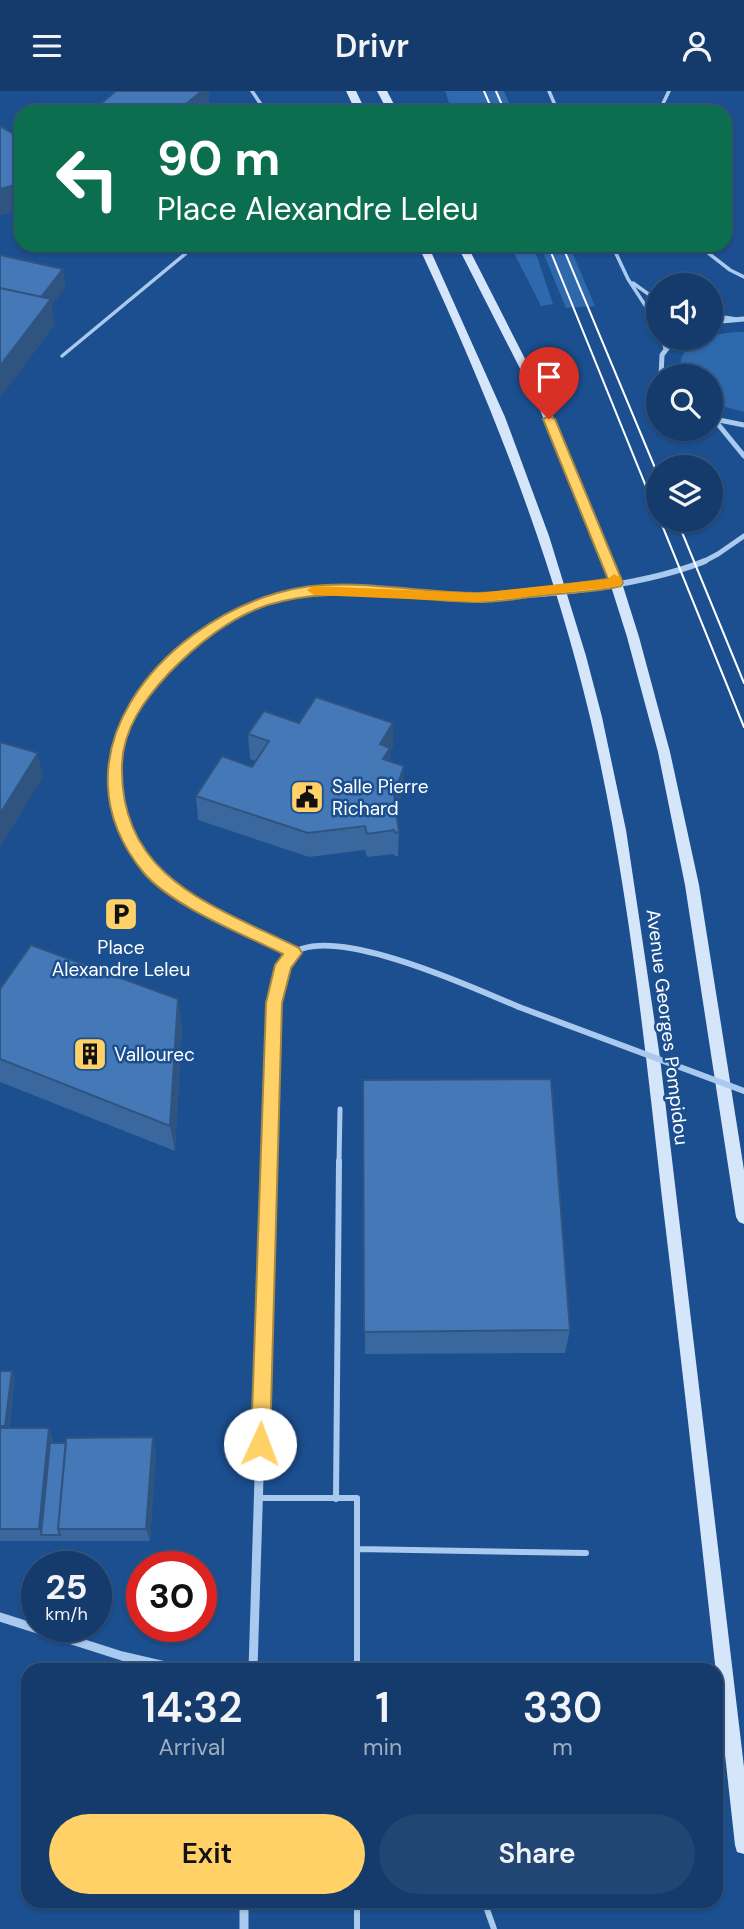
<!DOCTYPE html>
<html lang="en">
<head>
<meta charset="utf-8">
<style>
  :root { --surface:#143b6b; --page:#214673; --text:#f1f3f6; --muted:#9dadc1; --line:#33557e; --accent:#ffd166 }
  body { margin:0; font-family:"DM Sans",sans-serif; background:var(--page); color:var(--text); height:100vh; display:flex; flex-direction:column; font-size:26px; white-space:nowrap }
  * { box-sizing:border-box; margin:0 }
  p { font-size:23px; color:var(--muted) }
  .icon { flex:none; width:38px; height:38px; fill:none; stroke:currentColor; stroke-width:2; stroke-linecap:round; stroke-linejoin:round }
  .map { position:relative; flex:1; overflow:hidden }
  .drawer { position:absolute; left:21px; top:1572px; width:702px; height:245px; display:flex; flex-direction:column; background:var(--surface); border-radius:21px; box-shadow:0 2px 5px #0004,0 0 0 2px var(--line) }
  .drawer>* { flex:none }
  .hud { position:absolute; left:14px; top:14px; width:718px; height:147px; border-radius:21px; box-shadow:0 2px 5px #0004,0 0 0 2px var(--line); background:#0b6e4f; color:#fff; overflow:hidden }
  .tools { position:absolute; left:646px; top:182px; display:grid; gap:14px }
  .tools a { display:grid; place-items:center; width:77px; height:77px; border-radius:50%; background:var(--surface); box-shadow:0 2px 5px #0004,0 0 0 2px var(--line); font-size:35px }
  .speed { position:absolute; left:21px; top:1460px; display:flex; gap:14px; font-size:35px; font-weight:700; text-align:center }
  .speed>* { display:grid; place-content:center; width:91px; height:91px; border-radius:50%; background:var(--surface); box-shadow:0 2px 5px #0004,0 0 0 2px var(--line); line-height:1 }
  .speed small { font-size:18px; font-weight:400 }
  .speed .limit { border:10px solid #d22; background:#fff; color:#111 }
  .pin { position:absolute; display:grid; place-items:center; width:60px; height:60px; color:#fff; margin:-72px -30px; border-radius:50% 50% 50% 0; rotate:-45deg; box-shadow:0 0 7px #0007 }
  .pin .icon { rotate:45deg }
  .me { position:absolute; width:77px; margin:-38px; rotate:2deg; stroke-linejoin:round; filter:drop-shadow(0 0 5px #0008) }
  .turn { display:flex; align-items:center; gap:24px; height:147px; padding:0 28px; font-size:32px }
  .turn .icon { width:91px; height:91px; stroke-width:2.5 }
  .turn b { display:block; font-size:49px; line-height:60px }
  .eta { display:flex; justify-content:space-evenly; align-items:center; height:119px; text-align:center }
  .eta b { font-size:42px; font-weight:600; line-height:49px }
  .cta { display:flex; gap:14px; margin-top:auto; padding:14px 28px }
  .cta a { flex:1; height:80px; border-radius:42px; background:var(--accent); color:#111; font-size:28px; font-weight:600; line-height:80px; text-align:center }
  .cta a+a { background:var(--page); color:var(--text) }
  header { display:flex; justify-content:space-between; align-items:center; height:91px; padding:0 28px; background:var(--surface); font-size:32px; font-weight:600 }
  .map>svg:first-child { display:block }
  .green { fill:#2e69ad }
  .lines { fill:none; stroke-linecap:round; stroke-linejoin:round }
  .service-far2 { stroke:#a9c9ee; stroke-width:3.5 }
  .service-far1 { stroke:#a9c9ee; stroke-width:5 }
  .service { stroke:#a9c9ee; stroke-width:6 }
  .minor-far2 { stroke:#a9c9ee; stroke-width:5 }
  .minor-far1 { stroke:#a9c9ee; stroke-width:6 }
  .minor { stroke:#a9c9ee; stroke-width:9 }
  .secondary { fill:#d6e6fa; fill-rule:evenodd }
  .tram { stroke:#fff; stroke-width:2 }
  .minor-bridge { stroke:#a9c9ee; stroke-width:6 }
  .wall { fill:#3a679d }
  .shaded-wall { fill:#305480 }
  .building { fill:#4478b7; stroke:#305480; stroke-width:2 }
  .route { fill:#ffd166; stroke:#a68842; stroke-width:2 }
  .slow { fill:#f59e0b }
  .labels { text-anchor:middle; stroke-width:5; stroke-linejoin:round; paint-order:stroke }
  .poi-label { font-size:19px; fill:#fff; stroke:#1b4f8f; text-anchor:start }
  .street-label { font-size:19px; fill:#fff; stroke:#1b4f8f }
</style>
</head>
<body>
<header><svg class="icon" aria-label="menu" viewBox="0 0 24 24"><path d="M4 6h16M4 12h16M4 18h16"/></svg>Drivr<svg class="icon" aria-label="person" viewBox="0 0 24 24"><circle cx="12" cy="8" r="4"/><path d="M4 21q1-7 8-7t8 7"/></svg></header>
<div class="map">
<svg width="744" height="1838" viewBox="0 0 744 1838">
  <rect width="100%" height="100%" fill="#1b4f8f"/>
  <!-- green -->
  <path class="green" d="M445 0H504L513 21H452Z
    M510 154H533L553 213 541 215Z
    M540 154H569L595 215 566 217Z
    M744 241V321L711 312 710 285H681C673 248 718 241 744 241Z"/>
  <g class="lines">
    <!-- service-far2 -->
    <path class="service-far2" d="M252 0 266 21
      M549 0 558 21
      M659 21 669 0
      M612 154 628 188 658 234
      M698 154 730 179 744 186
      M633 192 658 210
      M710 224 736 228
      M662 247 665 257
      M62 265 196 154"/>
    <!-- service-far1 -->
    <path class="service-far1" d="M339 1072 340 1018"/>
    <!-- service -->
    <path class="service" d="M259 1407H357V1578
      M336 1408 339 1070
      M357 1458 586 1462
      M357 1575H599
      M357 1810V1838
      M484 1810 494 1838"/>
    <!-- minor-far2 -->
    <path class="minor-far2" d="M710 231 744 228
      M661 285 662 264 675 247
      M713 327 744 365
      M714 328 744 334
      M701 472 718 463 744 445"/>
    <!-- minor-far1 -->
    <path class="minor-far1" d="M294 862C236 833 154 804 125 741 115 719 115 697 115 673 117 592 223 514 296 502 344 494 391 503 439 505 514 509 636 498 705 470
      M269 1072C270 1032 266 894 288 867 322 826 478 899 519 916"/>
    <!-- minor -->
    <path class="minor" d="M0 1526 122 1565 178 1578
      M253 1578 269 1070
      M244 1810V1838"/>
    <!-- secondary -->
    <path class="secondary" d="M346 0H356L366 21H356Z
      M377 0H387L398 21H388Z
      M418 154H428L505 326 549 445 586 565 602 626 626 739 660 967 744 1676V1763L737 1761 735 1754C711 1538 688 1323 662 1107 644 946 627 784 590 626 551 462 489 306 418 154Z
      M457 154H467L546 309 622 492 639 546 670 661 699 794 744 1079V1133L739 1131 736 1126 685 794 658 661 627 546 610 492 536 309Z"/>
    <!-- tram -->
    <path class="tram" d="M484 0 493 21
      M496 0 505 21
      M548 154 658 425
      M562 154 658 384
      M660 429 744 636
      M677 429 744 592"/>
    <!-- minor-bridge -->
    <path class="minor-bridge" d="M519 916 744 1000"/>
  </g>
  <!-- wall -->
  <path class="wall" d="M21 40V120L20 119 0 124 12 42Z
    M299 632H393V656L390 661V670L403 699 396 721 399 741 398 765H395L394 763 367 766 365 759 309 766 198 729 196 705 252 676 256 670 250 668 248 643Z
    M0 898 182 935 175 1060 0 991Z
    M363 989 570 1239 565 1262 365 1263Z
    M0 1280H12L15 1287 9 1337H49L53 1350V1352L156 1359 150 1450H0Z"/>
  <!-- shaded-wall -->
  <path class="shaded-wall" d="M192 0H209L210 11 206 15V21H176Z
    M16 94 20 119 0 124V98Z
    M63 178 66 196 52 214 55 234 0 307V275L36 212Z
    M393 632V656L390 661V681L383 692 380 653Z
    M38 662 43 686 0 757V723Z
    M404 675 403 699 394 728V704Z
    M178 908 182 935 175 1060 170 1035Z
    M12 1280 15 1287 8 1342 5 1335Z
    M49 1337 53 1350 44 1444H41L39 1438Z
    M153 1346 156 1359 150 1450 146 1438Z"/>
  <!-- building -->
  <path class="building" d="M116 0H202L176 21H82L93 19Z
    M0 35 12 42 21 40V103L16 94 0 98Z
    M0 164 63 178 41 206 0 197Z
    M0 197 51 208 0 275Z
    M316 606 393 632 380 653 390 657 383 668 404 675 394 704 399 741 395 742 394 739 367 743 365 735 308 742 196 705 222 665 252 676 269 650 248 643 264 620 299 632Z
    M0 651 38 662 0 723Z
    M31 854 178 908 170 1035 0 968V898Z
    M551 988 570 1239 364 1241 363 989Z
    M0 1280H12L5 1335H0Z
    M0 1337H49L39 1438H0Z
    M153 1346 146 1438H58L66 1347Z
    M50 1352H66L58 1438 60 1444H41Z"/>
  <!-- route -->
  <path class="route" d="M549 325 555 328 623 492 621 495C598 501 571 501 547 504 523 506 498 512 474 511 411 509 345 496 283 510 238 519 200 550 169 582 145 608 123 637 122 674 119 788 215 815 299 857L302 862 291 877 282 912 270 1353 267 1360 260 1362 254 1360 251 1353 266 912 275 874 283 863C243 843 171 815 143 781 49 665 160 536 277 502 340 483 412 502 477 502 520 501 565 493 608 488L543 328Z"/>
  <!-- slow -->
  <path class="slow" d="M614 483 621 487V495L478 511 314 504 307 499 314 495 478 502 608 488Z"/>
  <!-- icons -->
  <defs>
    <g id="civic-square" transform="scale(1.75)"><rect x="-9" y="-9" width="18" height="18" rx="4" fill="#ffd166" stroke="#1b4f8f"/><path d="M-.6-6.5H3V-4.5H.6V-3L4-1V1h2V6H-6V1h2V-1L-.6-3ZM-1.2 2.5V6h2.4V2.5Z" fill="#111"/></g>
    <g id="parking-square" transform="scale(1.75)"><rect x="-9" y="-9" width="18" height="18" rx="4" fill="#ffd166" stroke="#1b4f8f"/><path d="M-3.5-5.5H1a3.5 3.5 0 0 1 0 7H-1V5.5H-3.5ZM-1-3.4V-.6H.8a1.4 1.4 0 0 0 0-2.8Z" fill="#111"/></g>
    <g id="building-square" transform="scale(1.75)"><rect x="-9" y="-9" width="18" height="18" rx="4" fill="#ffd166" stroke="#1b4f8f"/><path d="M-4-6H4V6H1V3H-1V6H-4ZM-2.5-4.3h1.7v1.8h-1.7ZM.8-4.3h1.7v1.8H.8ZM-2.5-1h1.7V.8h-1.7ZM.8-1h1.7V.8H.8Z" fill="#111"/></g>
  </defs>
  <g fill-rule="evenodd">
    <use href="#civic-square" x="307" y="706"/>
    <use href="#parking-square" x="121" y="823"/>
    <use href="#building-square" x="90" y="963"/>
  </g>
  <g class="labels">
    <!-- poi labels -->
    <g class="poi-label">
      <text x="332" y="702">Salle Pierre<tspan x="332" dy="22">Richard</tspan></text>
      <text x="121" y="863" text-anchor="middle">Place<tspan x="121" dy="22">Alexandre Leleu</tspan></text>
      <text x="114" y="970">Vallourec</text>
    </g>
    <!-- street labels -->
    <g class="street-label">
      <text transform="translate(668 936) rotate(83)" y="7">Avenue Georges Pompidou</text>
    </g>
  </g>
</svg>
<div class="tools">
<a><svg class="icon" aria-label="sound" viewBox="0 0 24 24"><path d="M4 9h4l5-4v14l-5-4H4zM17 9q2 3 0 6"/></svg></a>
<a><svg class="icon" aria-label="search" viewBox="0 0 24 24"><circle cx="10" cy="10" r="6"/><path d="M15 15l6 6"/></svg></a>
<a><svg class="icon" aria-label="layers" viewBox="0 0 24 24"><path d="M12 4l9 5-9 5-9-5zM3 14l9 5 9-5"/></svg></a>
</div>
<div class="speed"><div>25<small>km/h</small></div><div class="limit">30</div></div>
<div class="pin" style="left:549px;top:328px;background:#d93025"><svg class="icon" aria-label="arrive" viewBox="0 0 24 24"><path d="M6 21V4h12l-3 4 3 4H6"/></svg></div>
<svg class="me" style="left:260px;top:1353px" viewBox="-20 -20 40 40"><circle r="19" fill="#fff"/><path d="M0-13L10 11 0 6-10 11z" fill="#ffd166"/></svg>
<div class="hud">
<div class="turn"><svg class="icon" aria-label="left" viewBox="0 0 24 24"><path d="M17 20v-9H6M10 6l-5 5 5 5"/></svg><div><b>90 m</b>Place Alexandre Leleu</div></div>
</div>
<section class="drawer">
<div class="eta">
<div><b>14:32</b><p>Arrival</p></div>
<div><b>1</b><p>min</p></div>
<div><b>330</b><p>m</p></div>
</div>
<div class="cta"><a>Exit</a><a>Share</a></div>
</section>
</div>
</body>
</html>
